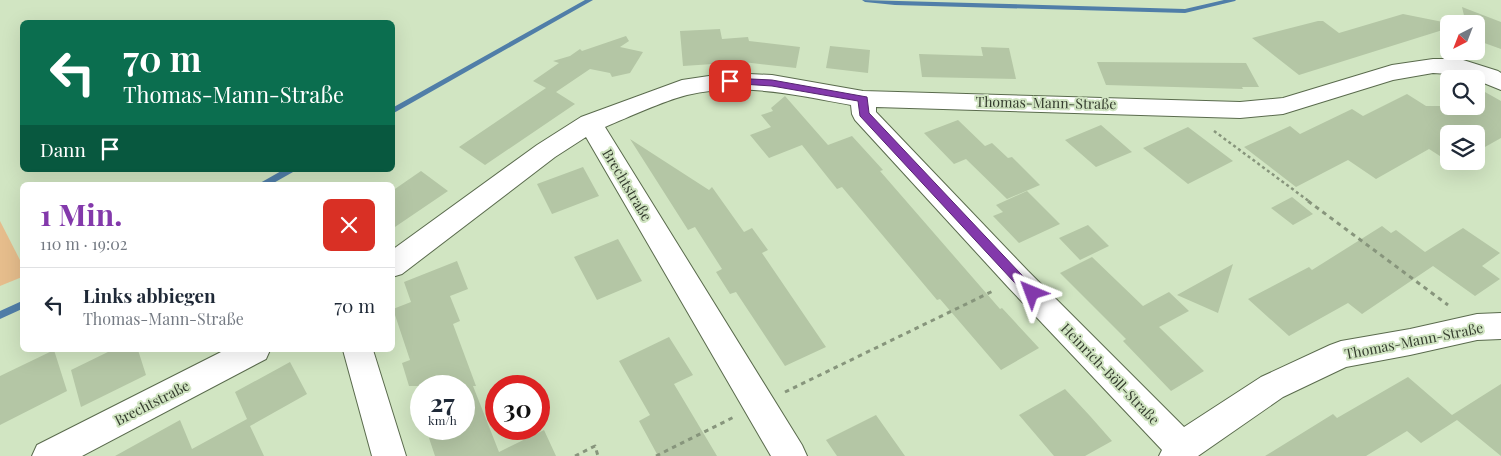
<!DOCTYPE html>
<html lang="de">
<head>
<meta charset="utf-8">
<style>
  :root { --surface:#fff; --page:#f2f2f3; --text:#1f2937; --muted:#747a83; --line:#e0e1e3; --accent:#8339ab }
  body { margin:0; font-family:"Playfair Display",serif; background:var(--page); color:var(--text); height:100vh; display:flex; flex-direction:column; font-size:19px; white-space:nowrap }
  * { box-sizing:border-box; margin:0 }
  p { font-size:16px; color:var(--muted) }
  .icon { flex:none; width:28px; height:28px; fill:none; stroke:currentColor; stroke-width:2; stroke-linecap:round; stroke-linejoin:round }
  .map { position:relative; flex:1; overflow:hidden }
  .details { position:absolute; left:20px; top:182px; width:375px; height:170px; display:flex; flex-direction:column; background:var(--surface); border-radius:8px; box-shadow:0 5px 20px #0002 }
  .details>* { flex:none }
  .hud { position:absolute; left:20px; top:20px; width:375px; height:152px; border-radius:8px; box-shadow:0 5px 20px #0002; background:#0b6e4f; color:#fff; overflow:hidden }
  .needle { width:32px; rotate:222deg }
  .buttons { position:absolute; left:1440px; top:15px; display:grid; gap:10px }
  .buttons a { display:grid; place-items:center; width:45px; height:45px; border-radius:8px; background:var(--surface); box-shadow:0 5px 20px #0002; font-size:25px }
  .speed { position:absolute; left:410px; top:375px; display:flex; gap:10px; font-size:25px; font-weight:700; text-align:center }
  .speed>* { display:grid; place-content:center; width:65px; height:65px; border-radius:50%; background:var(--surface); box-shadow:0 5px 20px #0002; line-height:1 }
  .speed small { font-size:12px; font-weight:400 }
  .speed .limit { border:8px solid #d22; background:#fff; color:#111 }
  .pin { position:absolute; display:grid; place-items:center; width:42px; height:42px; color:#fff; margin:-21px; border-radius:10px; box-shadow:0 2px 8px #0006 }
  .me { position:absolute; width:55px; margin:-28px; rotate:316deg; stroke-linejoin:round; filter:drop-shadow(0 0 4px #0008) }
  .turn { display:flex; align-items:center; gap:18px; height:105px; padding:0 20px; font-size:22px }
  .turn .icon { width:65px; height:65px; stroke-width:2.5 }
  .turn b { display:block; font-size:35px; line-height:42px }
  .then { display:flex; align-items:center; height:48px; padding:0 20px; background:#0003; gap:10px; font-size:19px }
  .round { display:grid; place-items:center; flex:none; width:52px; height:52px; border-radius:8px; background:var(--page) }
  .head { display:flex; align-items:center; justify-content:space-between; height:85px; padding:0 20px }
  h1 { font-size:30px; font-weight:700; line-height:38px; color:var(--accent) }
  ul { padding:0; list-style:none }
  li { display:flex; align-items:center; gap:15px; height:75px; padding:0 20px; border-top:1px solid var(--line) }
  li div { flex:1 }
  li b { display:block; font-size:19px }
  li em { font-style:normal }
  .map>svg:first-child { display:block }
  .green { fill:#e6bd8c }
  .lines { fill:none; stroke-linecap:round; stroke-linejoin:round }
  .stream { fill:#507ea8; fill-rule:evenodd }
  .building { fill:#b4c6a5 }
  .minor-casing { stroke:#5a6b4d; stroke-width:2 }
  .path-far1 { stroke:#87957c; stroke-width:2.5; stroke-dasharray:3 3; stroke-linecap:butt }
  .path { stroke:#87957c; stroke-width:3; stroke-dasharray:4.5 4.5; stroke-linecap:butt }
  .minor { fill:#fff; fill-rule:evenodd }
  .route { fill:#8339ab; stroke:#55256f }
  .labels { text-anchor:middle; stroke-width:4; stroke-linejoin:round; paint-order:stroke }
  .street-label { font-size:14px; fill:#343c2e; stroke:#d1e5c2 }
</style>
</head>
<body>
<div class="map">
<svg width="1501" height="456" viewBox="0 0 1501 456">
  <rect width="100%" height="100%" fill="#d1e5c2"/>
  <!-- green -->
  <path class="green" d="M0 221 22 264V277L0 286Z"/>
  <g class="lines">
    <!-- stream -->
    <path class="stream" d="M585 0H593L392 114V108Z
      M862 0 1185 9 1224 0H1236L1235 1 1185 13 895 5 865 2Z
      M283 170H294L293 172 270 185H259L260 183Z
      M22 301V309L0 319V311Z"/>
  </g>
  <!-- building -->
  <path class="building" d="M1462 7 1501 22V49L1476 40V24H1466Z
    M1403 14 1453 24H1449V28L1299 75 1252 38 1318 21H1323L1339 33Z
    M720 29 722 39 748 37 749 41 800 47 796 68 743 62 683 66 680 31Z
    M626 36 629 41 620 47 643 52 630 73 612 77 610 73 590 69 556 92 575 104 485 165 459 147 546 88 533 81 559 63 553 61 570 56 580 49 582 51Z
    M830 46 870 50 868 73 826 68Z
    M981 47 1009 48 1016 79 922 77 919 54 983 56Z
    M1097 62 1246 63 1259 87H1242L1243 89 1106 85Z
    M1476 87 1501 101V138L1476 152V134H1449V161H1461L1454 165 1429 149 1376 179 1348 160 1296 187 1244 147 1290 126 1300 134 1352 109 1363 116 1407 94 1426 106H1476Z
    M785 96 828 145 852 136 883 170 880 171 1000 309 1002 308 1039 348 1001 370 940 299 937 300 842 187 837 189 802 145 769 158 750 135 771 127 761 115 773 111 771 108Z
    M958 120 985 146 992 143 1008 158 1012 157 1040 185 1007 199 966 159 954 164 924 133Z
    M1101 125 1132 152 1096 167 1065 140Z
    M1188 127 1233 161 1188 184 1143 148Z
    M630 139 709 190 712 187 744 232 752 228 768 250 762 253 826 347 785 366 736 292 730 294 716 272 722 269 695 227 688 230Z
    M583 167 599 196 552 214 537 184Z
    M421 171 448 191 392 229V191Z
    M1027 191 1060 224 1019 243 993 216 1003 212 996 205Z
    M1292 197 1313 214 1293 225 1271 208Z
    M1088 225 1109 246 1080 260 1059 238Z
    M1382 226 1391 233 1396 230 1425 252 1463 228 1500 253 1482 266 1500 279 1475 296 1433 266 1362 314 1348 303 1289 336 1248 299 1309 267 1312 270Z
    M618 239 642 281 597 300 574 257Z
    M1092 257 1143 306 1169 292 1189 311 1159 327 1204 371 1171 391 1123 341 1126 339 1060 273Z
    M457 261 468 289 450 296 460 321 453 324 476 386H473L499 452 544 430 556 456H435L429 438 448 429H464V386H409L402 363 410 360 393 309 411 302 404 282Z
    M1233 264 1218 313 1177 295Z
    M669 337 693 375 674 384 717 456H658L639 421 650 415 619 361Z
    M54 350 67 391 0 425V376Z
    M112 350H138L146 375 81 407 71 370Z
    M290 362 307 394 250 426 264 456H115L180 420 192 449 247 419 235 392Z
    M1408 377 1452 415 1501 384V456L1457 420 1421 443 1407 431 1366 456H1265L1333 414 1337 418Z
    M1065 389 1090 416 1112 441 1085 456H1054L1019 415Z
    M876 415 905 456H837L826 440Z"/>
  <g class="lines">
    <!-- minor casing -->
    <g class="minor-casing">
      <path id="minor" d="M1433 59H1460L1498 71 1501 73V90L1464 75 1433 73 1393 80 1283 114 1240 118 876 107V112L1028 271 1184 427 1261 377 1330 345 1341 341 1410 329 1477 314 1501 313V339L1477 340 1410 355 1346 367 1283 397 1198 456H1159L1162 450 1008 287 855 120 852 114 851 105C797 95 743 82 687 95 663 101 629 117 605 127L802 445 807 456H771L586 137 555 157 402 274 392 277V250L537 145 581 117 682 80 729 73 772 75 863 91 1240 102 1283 98 1392 65Z
        M225 350H270L266 359 82 456H32L37 445Z
        M343 350H373L406 456H372Z"/>
    </g>
    <!-- path-far1 -->
    <path class="path-far1" d="M1214 131 1310 202"/>
    <!-- path -->
    <path class="path" d="M1308 201 1448 305
      M785 392 993 291
      M575 456 595 446 598 456
      M656 456 734 417"/>
    <!-- minor -->
    <use href="#minor" class="minor"/>
  </g>
  <!-- route -->
  <path class="route" d="M730 78 772 80 867 97 869 113 1036 290 1038 293 1036 296H1027L860 116 858 101 772 86 726 83V79Z"/>
  <g class="labels">
    <!-- street labels -->
    <g class="street-label">
      <text transform="translate(1046 103) rotate(1)" y="5">Thomas-Mann-Straße</text>
      <text transform="translate(627 185) rotate(59)" y="5">Brechtstraße</text>
      <text transform="translate(1414 341) rotate(-11)" y="5">Thomas-Mann-Straße</text>
      <text transform="translate(1110 374) rotate(46)" y="5">Heinrich-Böll-Straße</text>
      <text transform="translate(152 403) rotate(-27)" y="5">Brechtstraße</text>
    </g>
  </g>
</svg>
<div class="buttons">
<a><svg class="needle" viewBox="-14 -14 28 28"><path d="M0-13l5 13h-10z" fill="#e53935"/><path d="M0 13l5-13h-10z" fill="#747a83"/></svg></a>
<a><svg class="icon" aria-label="search" viewBox="0 0 24 24"><circle cx="10" cy="10" r="6"/><path d="M15 15l6 6"/></svg></a>
<a><svg class="icon" aria-label="layers" viewBox="0 0 24 24"><path d="M12 4l9 5-9 5-9-5zM3 14l9 5 9-5"/></svg></a>
</div>
<div class="speed"><div>27<small>km/h</small></div><div class="limit">30</div></div>
<div class="pin" style="left:730px;top:81px;background:#d93025"><svg class="icon" aria-label="arrive" viewBox="0 0 24 24"><path d="M6 21V4h12l-3 4 3 4H6"/></svg></div>
<svg class="me" style="left:1032px;top:293px" viewBox="-20 -20 40 40"><path d="M0-17L14 15 0 8-14 15z" fill="#8339ab" stroke="#fff" stroke-width="4"/></svg>
<div class="hud">
<div class="turn"><svg class="icon" aria-label="left" viewBox="0 0 24 24"><path d="M17 20v-9H6M10 6l-5 5 5 5"/></svg><div><b>70 m</b>Thomas-Mann-Straße</div></div>
<div class="then">Dann<svg class="icon" aria-label="arrive" viewBox="0 0 24 24"><path d="M6 21V4h12l-3 4 3 4H6"/></svg></div>
</div>
<section class="details">
<div class="head"><div><h1>1 Min.</h1><p>110 m · 19:02</p></div><a class="round" style="background:#d93025;color:#fff"><svg class="icon" aria-label="close" viewBox="0 0 24 24"><path d="M6 6l12 12M18 6L6 18"/></svg></a></div>
<ul>
<li><svg class="icon" aria-label="left" viewBox="0 0 24 24"><path d="M17 20v-9H6M10 6l-5 5 5 5"/></svg><div><b>Links abbiegen</b><p>Thomas-Mann-Straße</p></div><em>70 m</em></li>
</ul>
</section>
</div>
</body>
</html>
